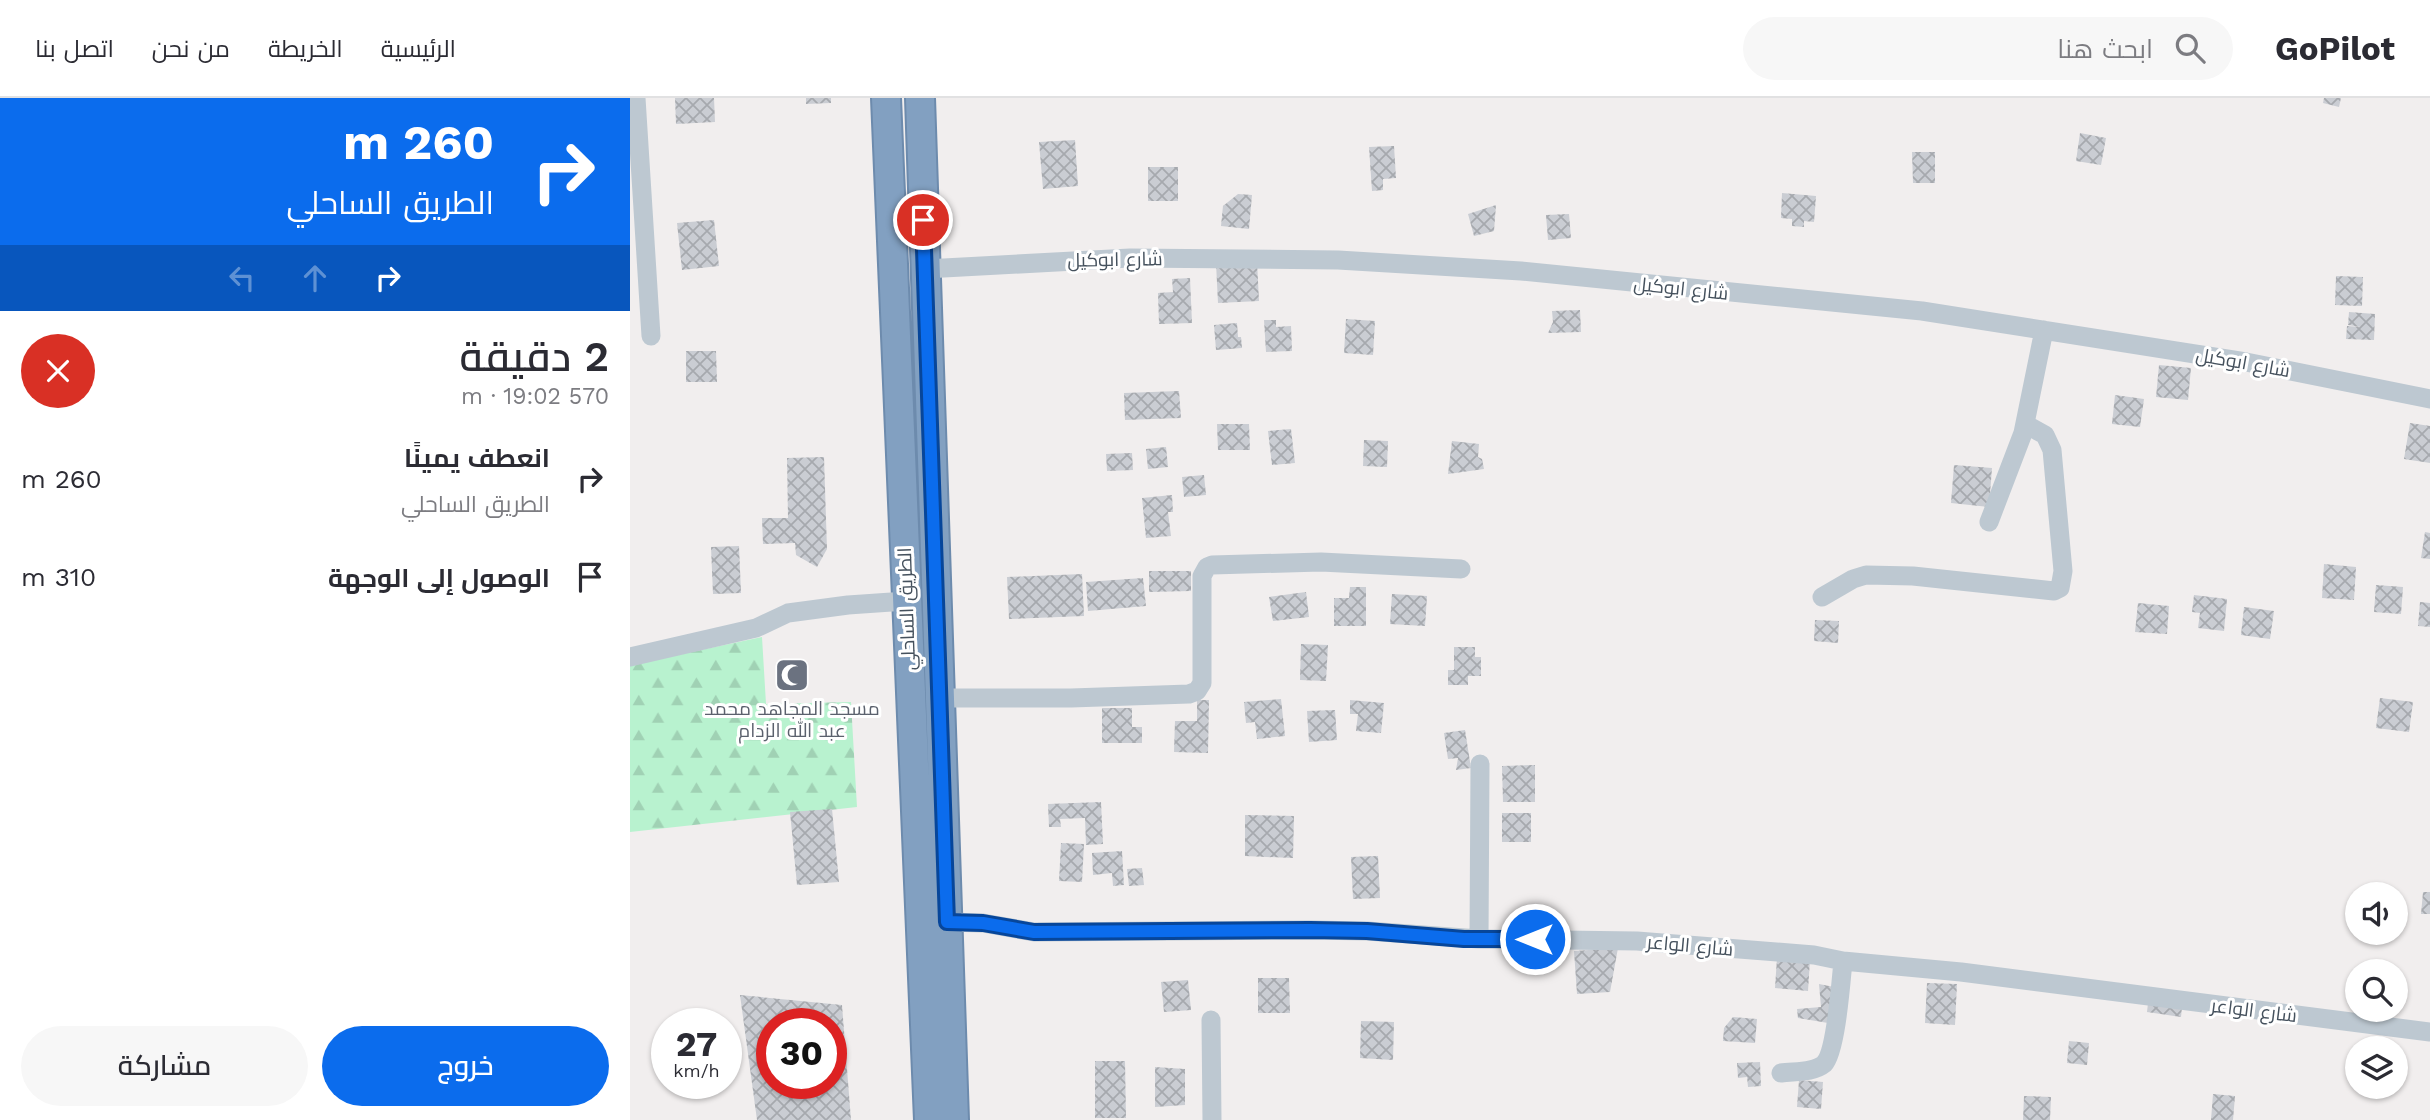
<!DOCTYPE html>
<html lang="ar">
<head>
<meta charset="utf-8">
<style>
  :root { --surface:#fff; --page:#f7f7f7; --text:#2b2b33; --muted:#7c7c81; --line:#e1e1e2; --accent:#0b6ced }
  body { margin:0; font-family:"Work Sans",Cairo,sans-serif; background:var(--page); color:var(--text); direction:rtl; height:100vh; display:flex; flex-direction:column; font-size:26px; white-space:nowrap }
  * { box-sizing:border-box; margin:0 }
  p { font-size:23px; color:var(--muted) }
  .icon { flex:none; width:38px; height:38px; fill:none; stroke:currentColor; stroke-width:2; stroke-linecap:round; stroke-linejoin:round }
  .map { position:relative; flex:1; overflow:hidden; direction:ltr }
  .sheet { display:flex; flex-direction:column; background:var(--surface); width:630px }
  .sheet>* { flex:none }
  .top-card { background:#0b6ced; color:#fff; overflow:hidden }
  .buttons { position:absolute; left:1715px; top:784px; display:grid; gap:14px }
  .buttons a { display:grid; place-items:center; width:63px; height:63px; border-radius:50%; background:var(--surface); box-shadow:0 2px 5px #0004; font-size:35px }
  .speed { position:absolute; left:21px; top:910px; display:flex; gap:14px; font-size:35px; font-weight:700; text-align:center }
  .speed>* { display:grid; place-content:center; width:91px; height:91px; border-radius:50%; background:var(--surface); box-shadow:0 2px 5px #0004; line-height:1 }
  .speed small { font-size:18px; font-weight:400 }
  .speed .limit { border:10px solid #d22; background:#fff; color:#111 }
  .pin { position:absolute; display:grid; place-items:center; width:60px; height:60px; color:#fff; margin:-30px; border:4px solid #fff; border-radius:50%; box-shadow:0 2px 7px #0007 }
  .me { position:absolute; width:77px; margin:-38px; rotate:270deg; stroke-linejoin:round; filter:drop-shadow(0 0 5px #0008) }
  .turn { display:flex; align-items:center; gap:24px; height:147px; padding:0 21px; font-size:32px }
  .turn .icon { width:91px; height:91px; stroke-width:2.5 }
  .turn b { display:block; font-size:49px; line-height:60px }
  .lanes { display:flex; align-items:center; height:66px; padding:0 21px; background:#0003; justify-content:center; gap:35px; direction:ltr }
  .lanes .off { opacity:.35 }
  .round { display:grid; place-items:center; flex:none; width:74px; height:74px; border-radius:37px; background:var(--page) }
  .overview { display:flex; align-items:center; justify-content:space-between; height:119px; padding:0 21px }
  h1 { font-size:42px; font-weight:600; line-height:52px }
  .button { display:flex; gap:14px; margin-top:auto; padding:14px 21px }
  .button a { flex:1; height:80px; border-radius:42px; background:var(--accent); color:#fff; font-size:28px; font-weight:600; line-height:80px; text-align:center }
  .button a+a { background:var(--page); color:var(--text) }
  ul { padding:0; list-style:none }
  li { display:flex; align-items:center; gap:21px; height:98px; padding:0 21px }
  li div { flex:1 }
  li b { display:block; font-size:26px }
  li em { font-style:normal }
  header { display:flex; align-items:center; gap:42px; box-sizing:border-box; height:98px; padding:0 35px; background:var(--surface); border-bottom:2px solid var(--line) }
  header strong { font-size:33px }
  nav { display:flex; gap:38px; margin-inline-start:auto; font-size:24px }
  .search { width:490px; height:63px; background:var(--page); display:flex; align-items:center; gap:18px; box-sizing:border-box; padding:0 24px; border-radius:38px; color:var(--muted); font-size:26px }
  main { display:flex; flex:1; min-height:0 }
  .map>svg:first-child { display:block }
  .forest { fill:url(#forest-firs) }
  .building { fill:url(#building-cross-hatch); fill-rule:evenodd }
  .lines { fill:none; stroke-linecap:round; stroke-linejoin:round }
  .highway-casing { stroke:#6d8bad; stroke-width:32 }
  .minor { stroke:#bdc8d1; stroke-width:19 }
  .highway { stroke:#82a0c1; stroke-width:28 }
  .route-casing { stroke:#07469a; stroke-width:18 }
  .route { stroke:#0b6ced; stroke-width:12 }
  .labels { text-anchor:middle; stroke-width:6; stroke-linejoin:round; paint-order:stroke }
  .street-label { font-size:19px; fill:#45515d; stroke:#fff }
  .worship-label { font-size:19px; fill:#5b616d; stroke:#fff }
</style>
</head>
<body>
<header>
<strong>GoPilot</strong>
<div class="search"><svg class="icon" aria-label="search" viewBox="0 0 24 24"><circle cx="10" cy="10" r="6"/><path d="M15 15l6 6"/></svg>ابحث هنا</div>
<nav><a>الرئيسية</a><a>الخريطة</a><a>من نحن</a><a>اتصل بنا</a></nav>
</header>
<main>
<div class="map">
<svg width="1800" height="1022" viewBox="0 0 1800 1022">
  <defs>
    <pattern id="forest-firs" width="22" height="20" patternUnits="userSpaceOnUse" patternTransform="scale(1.75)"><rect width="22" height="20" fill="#b8f2cf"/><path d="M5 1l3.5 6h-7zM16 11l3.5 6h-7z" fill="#a0d1b4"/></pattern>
    <pattern id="building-cross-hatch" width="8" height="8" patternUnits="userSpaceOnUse" patternTransform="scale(1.75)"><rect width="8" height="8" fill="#cacdd3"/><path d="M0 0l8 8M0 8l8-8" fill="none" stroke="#a6a9ae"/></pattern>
  </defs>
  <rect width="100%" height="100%" fill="#f1eeee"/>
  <!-- forest -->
  <path class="forest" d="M132 539 136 606 221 604 227 709 0 734V567Z"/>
  <!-- building -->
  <path class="building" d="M45 0H84L85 24 46 26Z
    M176 0H201V5L176 6Z
    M1694 0H1711L1709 9 1693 5Z
    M1450 35 1476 40 1471 67 1446 63Z
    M445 42 448 88 413 91 409 44Z
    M764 48 766 80 753 81V92L742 93 739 49Z
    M1282 54H1305V85H1283Z
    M518 69H548V103H518Z
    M1152 95 1186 98 1184 124 1174 123V129L1162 128V121L1151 120Z
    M608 96 622 97 619 131 591 128 593 108Z
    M866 107 864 133 844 138 838 116Z
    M939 116 941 140 918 142 916 117Z
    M84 122 89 168 52 172 47 125Z
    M627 163 629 203 588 205 586 165Z
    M1706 178 1733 179 1732 208 1705 207Z
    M560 180 562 225 529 226 528 195 543 194 542 181Z
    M950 212 951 234 918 235 923 224 922 213Z
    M1719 214 1745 216 1744 242 1716 241 1717 228 1731 229 1718 227Z
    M716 221 745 223 743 257 714 255Z
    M634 222H646V229L661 228 662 253 636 254Z
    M607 225 608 239H611L612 250 586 252 584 227Z
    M56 253H86L87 284H56Z
    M1529 267 1561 270 1558 302 1526 299Z
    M549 293 551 320 495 322 494 295Z
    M1485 297 1514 301 1510 329 1482 326Z
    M1780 325 1800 328V365L1774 361Z
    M587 326H619L620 352H588Z
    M661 331 665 365 642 367 638 333Z
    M734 342 758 343 757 369 733 368Z
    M822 343 849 346 848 359 852 361 854 371 818 376Z
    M536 349 538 369 518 371 516 351Z
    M502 355 503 372 477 373 476 356Z
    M194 359 197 451 187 469 166 457 165 445 133 446 132 420H158L157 360Z
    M1324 367 1362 370 1359 409 1321 405Z
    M574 377 576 397 554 399 552 379Z
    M542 397 543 414H538L541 438 516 440 512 400Z
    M1795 434 1800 435V461L1791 460Z
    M109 448 111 495 83 496 81 449Z
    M1694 466 1726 469 1724 502 1692 500Z
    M519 473H561V493L519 494Z
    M452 476 454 518 379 521 377 479Z
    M513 480 516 508 458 513 456 484Z
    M1746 487 1773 489 1771 516 1744 514Z
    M720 489H736V528H704V500H719Z
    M676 494 679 519 643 523 639 499Z
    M762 496 797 498 795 528 760 526Z
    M1564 497 1597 501 1594 533 1568 530 1570 515 1562 514Z
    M1790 504 1800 505V529L1788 528Z
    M1508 505 1539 508 1537 536 1505 534Z
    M1614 509 1644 513 1640 541 1611 537Z
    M1185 522 1209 523 1208 545 1184 543Z
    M671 546 698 547 696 583 670 582Z
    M824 549H845V559H851V578H838V587H818V572H824Z
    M1750 600 1783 604 1779 634 1746 630Z
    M651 601 655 638 627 641 625 624 616 625 614 604Z
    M567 602H579L578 655 544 654 545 623H567Z
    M720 602 754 605 751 635 726 633 728 616H720Z
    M472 610H502V629H512V645H472Z
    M705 612 707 642 679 644 677 613Z
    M835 632 841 670 826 672 828 660 818 661 814 635Z
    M905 667V704H873L872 668Z
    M471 704 473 746 456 747 455 720 430 721 431 729H419L418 706Z
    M202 711 209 784 167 787 160 714Z
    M872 715H901V744H872Z
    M615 717 664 718 663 760 615 758Z
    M431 745 454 746 452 784 429 783Z
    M492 753 494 787 483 788 482 775 463 777 462 755Z
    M748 758 750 800 723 801 721 759Z
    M512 770 514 787 499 788 497 771Z
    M1793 794H1800V816H1791Z
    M988 850 980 894 947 896 944 853Z
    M1147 860 1180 862 1178 893 1145 890Z
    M628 880H659L660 915H628Z
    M558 882 561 912 534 914 531 884Z
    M1297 885 1327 886 1325 927 1295 925Z
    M1189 886 1204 889 1198 925 1168 920 1167 911 1191 909Z
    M1519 896 1553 900 1551 919 1517 914Z
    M110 897 212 907 221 1022H127ZM142 926H201V985H142Z
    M1103 919 1127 921 1125 945 1093 943 1094 930Z
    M731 923 764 924 763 962 730 960Z
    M1439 943 1459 945 1457 967 1437 965Z
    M465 963H495L496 1020H465Z
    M1130 964 1131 988 1118 989 1117 979 1108 980 1107 965Z
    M525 969 555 971V1007L525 1009Z
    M1169 982 1193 984 1191 1011 1167 1009Z
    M1583 996 1605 998 1603 1022H1581Z
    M1394 998 1421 999 1420 1022H1393Z"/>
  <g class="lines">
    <!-- highway casing -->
    <g class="highway-casing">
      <path id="highway" d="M256 0 299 1022
        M290 0 324 1022"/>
    </g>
    <!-- minor -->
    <path class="minor" d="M6 0 21 238
      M295 171 500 160 708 162 891 173 1292 213 1616 264 1800 301
      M1359 424 1393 335 1414 232
      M1192 499 1223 481 1236 477 1283 478 1424 493 1430 490 1433 473 1422 352 1415 337 1395 326
      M0 559 126 530 158 515 218 507 276 503
      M310 600H441L559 596 567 593 572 585V478L577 469 582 467 691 464 831 471
      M317 824 353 825 404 834 680 832 737 833 849 841 1007 843 1184 857 1213 863 1331 874 1800 934
      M849 841 850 666
      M581 922 582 1022
      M1151 975C1164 973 1183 975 1194 966 1206 954 1211 883 1213 863"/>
    <!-- highway -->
    <use href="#highway" class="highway"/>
  </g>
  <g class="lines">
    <!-- route casing -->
    <g class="route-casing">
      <path id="route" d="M293 122 317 824 353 825 404 834 680 832 737 833 834 841H905"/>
    </g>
    <!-- route -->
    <use href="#route" class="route"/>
  </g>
  <!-- icons -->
  <defs>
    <g id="mosque-square" transform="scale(1.75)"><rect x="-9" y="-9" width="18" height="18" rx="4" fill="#6b7280" stroke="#fff"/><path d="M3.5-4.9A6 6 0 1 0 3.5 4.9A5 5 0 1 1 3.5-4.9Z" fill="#fff"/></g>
  </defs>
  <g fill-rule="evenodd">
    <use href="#mosque-square" x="162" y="577"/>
  </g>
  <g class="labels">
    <!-- street labels -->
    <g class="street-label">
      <text transform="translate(485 161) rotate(-1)" y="7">شارع ابوكيل</text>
      <text transform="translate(1051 190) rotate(6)" y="7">شارع ابوكيل</text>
      <text transform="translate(1613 264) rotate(10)" y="7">شارع ابوكيل</text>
      <text transform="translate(276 511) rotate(-92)" y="7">الطريق الساحلي</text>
      <text transform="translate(1060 847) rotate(5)" y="7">شارع الواعر</text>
      <text transform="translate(1624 912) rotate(7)" y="7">شارع الواعر</text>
    </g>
    <!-- worship labels -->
    <g class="worship-label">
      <text x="162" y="617">مسجد المجاهد محمد<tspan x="162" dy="22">عبد الله الزدام</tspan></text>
    </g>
  </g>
</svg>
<div class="buttons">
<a><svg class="icon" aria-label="sound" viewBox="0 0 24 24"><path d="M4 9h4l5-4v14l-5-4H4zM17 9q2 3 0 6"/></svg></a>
<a><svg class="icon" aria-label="search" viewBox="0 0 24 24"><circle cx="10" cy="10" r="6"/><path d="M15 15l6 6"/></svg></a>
<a><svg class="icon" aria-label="layers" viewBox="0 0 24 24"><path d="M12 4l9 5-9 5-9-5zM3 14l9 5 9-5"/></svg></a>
</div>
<div class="speed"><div>27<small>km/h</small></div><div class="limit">30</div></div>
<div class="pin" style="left:293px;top:122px;background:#d93025"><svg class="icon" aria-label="arrive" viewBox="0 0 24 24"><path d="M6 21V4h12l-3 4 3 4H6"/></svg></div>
<svg class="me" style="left:905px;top:841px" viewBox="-20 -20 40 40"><circle r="17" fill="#0b6ced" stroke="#fff" stroke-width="3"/><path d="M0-11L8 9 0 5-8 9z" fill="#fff"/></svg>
</div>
<section class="sheet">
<div class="top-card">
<div class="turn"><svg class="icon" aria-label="right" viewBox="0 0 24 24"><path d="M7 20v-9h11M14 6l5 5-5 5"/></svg><div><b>260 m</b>الطريق الساحلي</div></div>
<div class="lanes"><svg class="icon off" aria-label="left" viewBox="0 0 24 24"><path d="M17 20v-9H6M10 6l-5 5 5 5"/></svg><svg class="icon off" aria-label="ahead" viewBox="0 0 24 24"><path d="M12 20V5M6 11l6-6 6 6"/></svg><svg class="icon" aria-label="right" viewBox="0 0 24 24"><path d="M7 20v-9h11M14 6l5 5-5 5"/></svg></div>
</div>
<div class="overview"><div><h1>2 دقيقة</h1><p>570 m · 19:02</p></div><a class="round" style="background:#d93025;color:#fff"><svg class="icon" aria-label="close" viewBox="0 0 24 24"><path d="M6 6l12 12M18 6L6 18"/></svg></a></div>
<ul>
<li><svg class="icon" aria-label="right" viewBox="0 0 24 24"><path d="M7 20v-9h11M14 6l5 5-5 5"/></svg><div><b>انعطف يمينًا</b><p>الطريق الساحلي</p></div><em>260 m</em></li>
<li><svg class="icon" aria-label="arrive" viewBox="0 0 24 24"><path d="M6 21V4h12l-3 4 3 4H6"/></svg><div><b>الوصول إلى الوجهة</b></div><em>310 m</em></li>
</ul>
<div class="button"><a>خروج</a><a>مشاركة</a></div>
</section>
</main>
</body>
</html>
